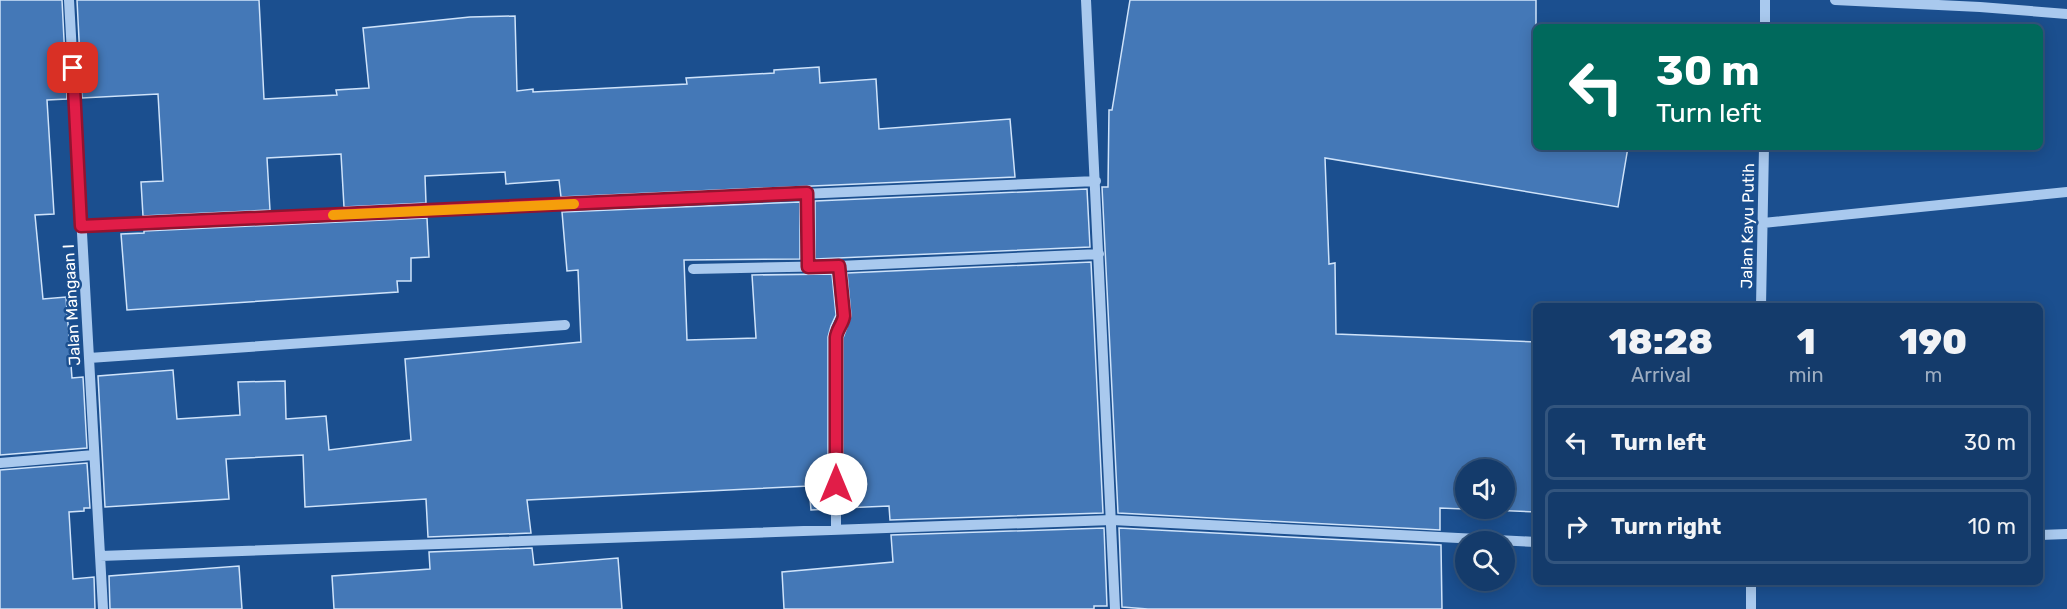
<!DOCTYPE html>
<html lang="en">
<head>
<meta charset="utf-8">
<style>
  :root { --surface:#143b6b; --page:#1d4271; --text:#f1f3f6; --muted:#9dadc1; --line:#33557e }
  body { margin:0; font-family:Rubik,sans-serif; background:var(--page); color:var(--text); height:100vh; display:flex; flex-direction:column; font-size:22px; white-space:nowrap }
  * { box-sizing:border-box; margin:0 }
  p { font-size:20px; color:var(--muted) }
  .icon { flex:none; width:33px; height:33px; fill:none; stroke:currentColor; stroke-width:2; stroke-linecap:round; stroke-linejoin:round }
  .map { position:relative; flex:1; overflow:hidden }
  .side { position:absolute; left:1533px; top:303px; width:510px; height:282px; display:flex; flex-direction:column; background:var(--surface); border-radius:9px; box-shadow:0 3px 15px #0003,0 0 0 2px var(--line) }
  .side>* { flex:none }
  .guide { position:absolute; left:1533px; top:24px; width:510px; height:126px; border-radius:9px; box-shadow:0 3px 15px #0003,0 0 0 2px var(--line); background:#00695c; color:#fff; overflow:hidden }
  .fabs { position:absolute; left:1455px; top:459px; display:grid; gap:12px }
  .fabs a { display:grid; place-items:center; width:60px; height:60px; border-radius:50%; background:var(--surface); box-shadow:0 3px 15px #0003,0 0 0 2px var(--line); font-size:30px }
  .pin { position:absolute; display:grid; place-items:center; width:51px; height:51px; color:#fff; margin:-26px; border-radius:12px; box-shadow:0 3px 9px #0006 }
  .me { position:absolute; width:66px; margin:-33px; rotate:0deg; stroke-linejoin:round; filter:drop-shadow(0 0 4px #0008) }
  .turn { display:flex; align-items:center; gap:21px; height:126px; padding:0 24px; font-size:27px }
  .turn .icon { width:78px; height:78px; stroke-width:2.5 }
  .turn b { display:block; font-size:42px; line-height:51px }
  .eta { display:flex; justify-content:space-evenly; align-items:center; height:102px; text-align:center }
  .eta b { font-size:36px; font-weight:800; line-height:42px }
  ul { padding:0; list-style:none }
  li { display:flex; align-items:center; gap:18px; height:75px; margin:0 12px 9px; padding:0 12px; border:3px solid var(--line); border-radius:9px }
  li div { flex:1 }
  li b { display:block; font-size:22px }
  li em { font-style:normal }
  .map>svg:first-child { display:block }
  .building { fill:#4478b7; stroke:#cfe3fa; stroke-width:1.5; fill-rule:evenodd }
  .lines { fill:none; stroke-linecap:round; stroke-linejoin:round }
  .minor { stroke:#a9c9ee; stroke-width:10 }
  .route-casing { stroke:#92132f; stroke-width:15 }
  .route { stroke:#e11d48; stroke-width:10 }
  .slow { stroke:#f59e0b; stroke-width:10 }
  .labels { text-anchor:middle; stroke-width:5; stroke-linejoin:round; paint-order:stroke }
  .street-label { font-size:16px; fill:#fff; stroke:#1b4f8f }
</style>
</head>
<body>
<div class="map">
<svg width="2067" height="609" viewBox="0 0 2067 609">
  <rect width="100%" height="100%" fill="#1b4f8f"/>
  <!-- building -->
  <path class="building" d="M0 0H62L67 99 47 100 54 214 35 215 43 299 66 297 72 378 83 377 87 448 0 455Z
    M77 0H259L264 99 337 95 336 90 369 88 363 28 470 17 515 16 517 91 533 89V92L687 84 686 78 774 73V70L819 67 820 83 876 79 879 129 1010 119 1015 177 561 197 559 180 506 184 505 172 425 176 426 203 344 207 341 154 267 158 270 210 143 216 141 182 163 181 158 94 82 98Z
    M1130 0H1536V147H1628L1618 207 1325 158 1329 264 1335 263 1336 334 1536 342V512L1440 508V530L1118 513 1102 187H1108L1109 110H1112ZM1466 470H1504V508H1466Z
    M1087 189 1090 247 815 259V201Z
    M800 202V259L684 260 687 340 756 338 752 275 832 274 836 315 831 326 828 337V509L811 510 809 486 527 500 531 533 428 537 426 499 305 507 303 455 226 459 229 499 105 507 98 376 173 370 177 419 240 415 238 382 285 381 286 419 326 416 329 450 411 440 405 359 581 342 578 270 567 271 562 212Z
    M427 218 429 257 411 258V281H397L398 292 127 310 121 234 144 233V231Z
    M1091 262 1103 513 890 520 889 506 843 508V338L851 316 847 273Z
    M87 463 90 508H84V511L69 512 73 579 94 577 95 609H0V470Z
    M1104 528 1107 606H1094V609H784L782 572 893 562 891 535Z
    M1119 528 1441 545 1442 609H1148L1122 607Z
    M532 548 534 565 618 558 622 609H334L332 576 430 569 429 552Z
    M239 566 242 609H110L109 576Z"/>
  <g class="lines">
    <!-- minor -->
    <path class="minor" d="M69 0 103 609
      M1086 0 1115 609
      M1835 0 1980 7 2067 14
      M1765 27V0
      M807 193 808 266
      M1763 223 2067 192
      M81 226 1096 181
      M693 269 839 266 1099 254
      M1761 306 1764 147
      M89 358 565 325
      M0 463 94 455
      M836 530V337L838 327 842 324 844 316 839 266
      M2040 535 2067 534
      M100 556 1112 520 1536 542
      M1751 609V582"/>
  </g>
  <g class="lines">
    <!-- route casing -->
    <g class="route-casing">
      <path id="route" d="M73 68 81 226 807 193 808 267 839 266 844 316C843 324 837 329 836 337V484"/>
    </g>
    <!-- route -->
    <use href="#route" class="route"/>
    <!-- slow -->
    <path class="slow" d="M333 215 574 204"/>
  </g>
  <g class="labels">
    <!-- street labels -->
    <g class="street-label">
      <text transform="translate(1747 226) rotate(-89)" y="6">Jalan Kayu Putih</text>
      <text transform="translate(71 305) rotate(-93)" y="6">Jalan Mangaan I</text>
    </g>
  </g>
</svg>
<div class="fabs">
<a><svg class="icon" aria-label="sound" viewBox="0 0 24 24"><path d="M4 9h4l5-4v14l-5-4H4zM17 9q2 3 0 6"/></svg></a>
<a><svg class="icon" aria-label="search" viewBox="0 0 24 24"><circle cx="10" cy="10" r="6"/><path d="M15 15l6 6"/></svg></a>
</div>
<div class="pin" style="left:73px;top:68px;background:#d93025"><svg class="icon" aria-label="arrive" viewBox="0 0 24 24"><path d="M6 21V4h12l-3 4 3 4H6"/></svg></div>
<svg class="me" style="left:836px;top:484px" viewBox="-20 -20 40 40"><circle r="19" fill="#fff"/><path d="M0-13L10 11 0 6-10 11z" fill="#e11d48"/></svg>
<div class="guide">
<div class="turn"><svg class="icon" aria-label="left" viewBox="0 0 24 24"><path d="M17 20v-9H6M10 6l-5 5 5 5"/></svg><div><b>30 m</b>Turn left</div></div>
</div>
<section class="side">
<div class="eta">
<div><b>18:28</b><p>Arrival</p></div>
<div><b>1</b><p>min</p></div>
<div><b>190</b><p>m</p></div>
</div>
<ul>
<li><svg class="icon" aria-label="left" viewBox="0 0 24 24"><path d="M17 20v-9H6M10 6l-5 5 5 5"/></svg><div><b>Turn left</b></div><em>30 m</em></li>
<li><svg class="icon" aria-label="right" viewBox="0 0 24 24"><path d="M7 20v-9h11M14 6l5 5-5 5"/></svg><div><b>Turn right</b></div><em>10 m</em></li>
</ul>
</section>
</div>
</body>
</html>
